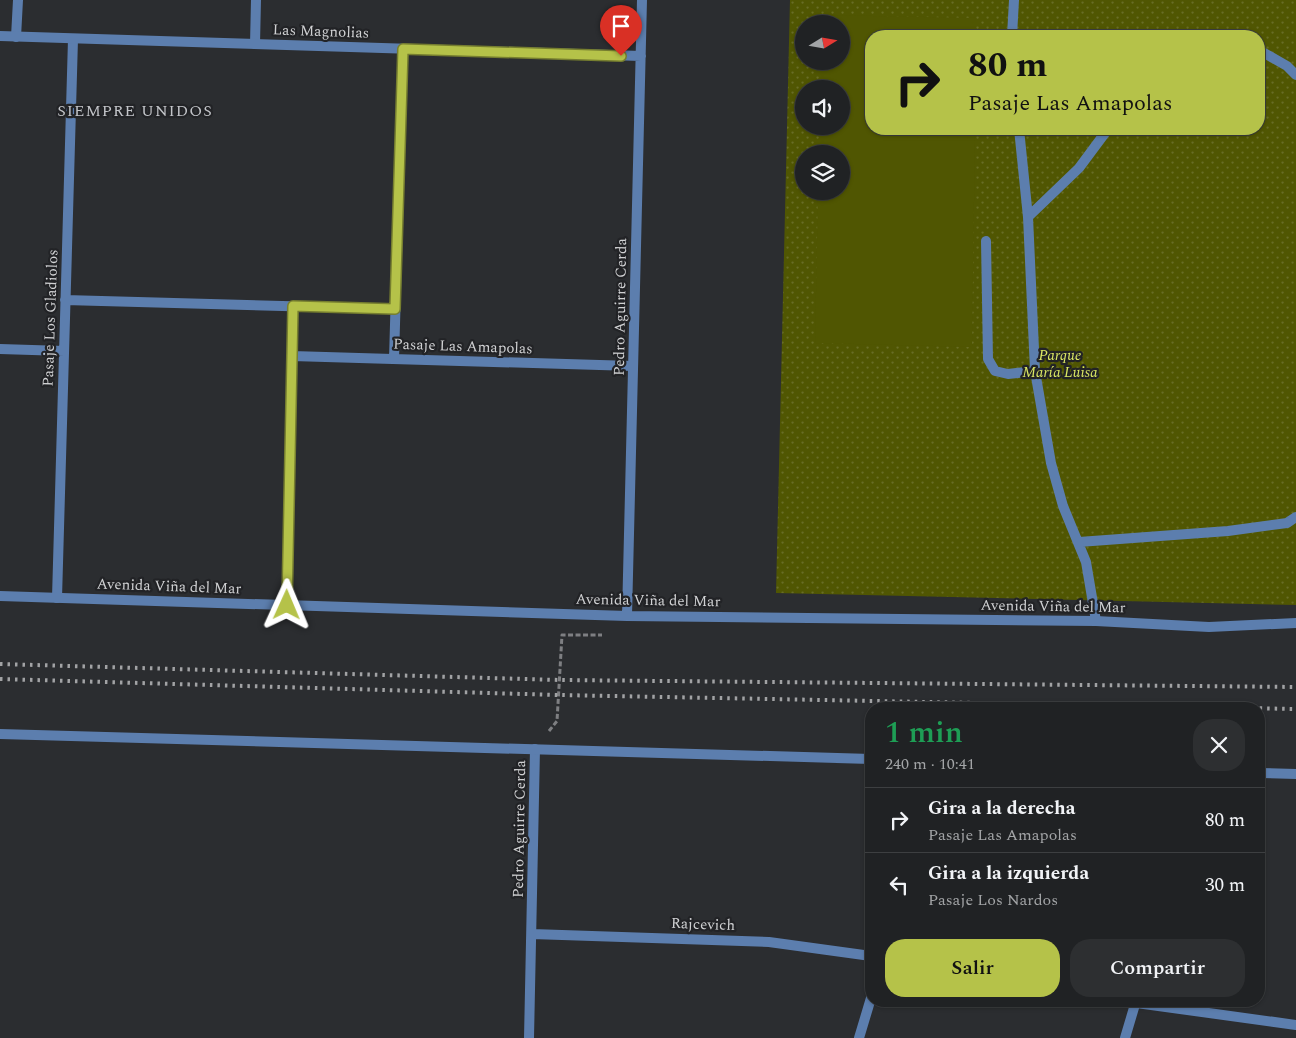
<!DOCTYPE html>
<html lang="es">
<head>
<meta charset="utf-8">
<style>
  :root { --surface:#202224; --page:#2d2f31; --text:#f1f3f6; --muted:#a2a4a6; --line:#3d3f41; --accent:#b5c249 }
  body { margin:0; font-family:Spectral,serif; background:var(--page); color:var(--text); height:100vh; display:flex; flex-direction:column; font-size:19px; white-space:nowrap }
  * { box-sizing:border-box; margin:0 }
  p { font-size:16px; color:var(--muted) }
  .icon { flex:none; width:28px; height:28px; fill:none; stroke:currentColor; stroke-width:2; stroke-linecap:round; stroke-linejoin:round }
  .map { position:relative; flex:1; overflow:hidden }
  .panel { position:absolute; left:865px; top:702px; width:400px; height:305px; display:flex; flex-direction:column; background:var(--surface); border-radius:20px; box-shadow:0 1px 4px #0004,0 0 0 1px var(--line) }
  .panel>* { flex:none }
  .top-card { position:absolute; left:865px; top:30px; width:400px; height:105px; border-radius:20px; box-shadow:0 1px 4px #0004,0 0 0 1px var(--line); background:#b5c249; color:#111; overflow:hidden }
  .needle { width:32px; rotate:79deg }
  .fabs { position:absolute; left:795px; top:15px; display:grid; gap:10px }
  .fabs a { display:grid; place-items:center; width:55px; height:55px; border-radius:50%; background:var(--surface); box-shadow:0 1px 4px #0004,0 0 0 1px var(--line); font-size:25px }
  .pin { position:absolute; display:grid; place-items:center; width:42px; height:42px; color:#fff; margin:-51px -21px; border-radius:50% 50% 50% 0; rotate:-45deg; box-shadow:0 0 5px #0007 }
  .pin .icon { rotate:45deg }
  .me { position:absolute; width:55px; margin:-28px; rotate:1deg; stroke-linejoin:round; filter:drop-shadow(0 0 4px #0008) }
  .turn { display:flex; align-items:center; gap:18px; height:105px; padding:0 20px; font-size:22px }
  .turn .icon { width:65px; height:65px; stroke-width:2.5 }
  .turn b { display:block; font-size:35px; line-height:42px }
  .round { display:grid; place-items:center; flex:none; width:52px; height:52px; border-radius:20px; background:var(--page) }
  .headline { display:flex; align-items:center; justify-content:space-between; height:85px; padding:0 20px }
  h1 { font-size:30px; font-weight:600; line-height:38px; color:#1e9e55 }
  .action { display:flex; gap:10px; margin-top:auto; padding:10px 20px }
  .action a { flex:1; height:58px; border-radius:20px; background:var(--accent); color:#111; font-size:20px; font-weight:600; line-height:58px; text-align:center }
  .action a+a { background:var(--page); color:var(--text) }
  ul { padding:0; list-style:none }
  li { display:flex; align-items:center; gap:15px; height:65px; padding:0 20px; border-top:1px solid var(--line) }
  li div { flex:1 }
  li b { display:block; font-size:19px }
  li em { font-style:normal }
  .map>svg:first-child { display:block }
  .park { fill:url(#park-dots); fill-rule:evenodd }
  .pitch { fill:#505602 }
  .lines { fill:none; stroke-linecap:round; stroke-linejoin:round }
  .path { stroke:#7e7f82; stroke-width:3; stroke-dasharray:5 2.5; stroke-linecap:butt }
  .service { stroke:#5c7eae; stroke-width:10 }
  .minor { stroke:#5c7eae; stroke-width:10 }
  .tertiary { stroke:#5c7eae; stroke-width:10 }
  .rail { stroke:#a2a3a5; stroke-width:4; stroke-dasharray:2.5 5; stroke-linecap:butt }
  .route-casing { stroke:#767e2f; stroke-width:12 }
  .route { stroke:#b5c249; stroke-width:9 }
  .labels { text-anchor:middle; stroke-width:4.5; stroke-linejoin:round; paint-order:stroke }
  .street-label { font-size:15px; fill:#d0d1d3; stroke:#222326 }
  .park-label { font-size:15px; font-style:italic; fill:#dbe863; stroke:#222326 }
  .neighbourhood-label { font-size:16px; letter-spacing:1px; fill:#c3c5c9; stroke:#222326 }
</style>
</head>
<body>
<div class="map">
<svg width="1296" height="1038" viewBox="0 0 1296 1038">
  <defs>
    <pattern id="park-dots" width="8" height="8" patternUnits="userSpaceOnUse" patternTransform="scale(1.25)"><rect width="8" height="8" fill="#505602"/><path d="M2 2h.1M6 6h.1" fill="none" stroke="#686d26" stroke-width="1.8" stroke-linecap="round"/></pattern>
  </defs>
  <rect width="100%" height="100%" fill="#2b2d30"/>
  <!-- park -->
  <path class="park" d="M790 0H1296V605L776 593ZM804 24H841V61H804ZM871 36H1259V129H871ZM804 89H841V126H804ZM804 154H841V191H804Z"/>
  <!-- pitch -->
  <path class="pitch" d="M821 15 976 18V36H871V129H975L972 347 815 343 818 191H841V154H819V126H841V89H820V61H841V24H821Z"/>
  <g class="lines">
    <!-- path -->
    <path class="path" d="M549 731 557 721 562 635H602"/>
    <!-- service -->
    <path class="service" d="M1012 36 1014 0
      M1259 50 1287 66 1296 75
      M1019 129 1028 217 1035 371 1051 463 1063 506 1086 562 1096 621
      M1028 217 1079 168 1108 129
      M986 241 988 359 995 371 1008 374 1035 371
      M1079 542 1228 531 1287 523 1296 517"/>
    <!-- minor -->
    <path class="minor" d="M16 37 18 0
      M255 44 256 0
      M65 300 395 309
      M0 349 64 351
      M292 356 633 366
      M394 359 403 49
      M57 598 73 39
      M287 605 293 306
      M532 934 769 942 871 956
      M1122 1001 1296 1025
      M529 1038 535 749
      M859 1038 871 998
      M1125 1038 1136 1001"/>
    <!-- tertiary -->
    <path class="tertiary" d="M0 36 641 56
      M0 596 627 616 1096 621 1209 627 1296 623
      M627 616 642 0
      M0 734 871 759
      M1259 773 1296 774"/>
    <!-- rail -->
    <path class="rail" d="M0 664 560 680 1296 687
      M0 679 559 695 1296 709"/>
  </g>
  <g class="lines">
    <!-- route casing -->
    <g class="route-casing">
      <path id="route" d="M287 605 293 306 395 309 403 49 621 56"/>
    </g>
    <!-- route -->
    <use href="#route" class="route"/>
  </g>
  <g class="labels">
    <!-- street labels -->
    <g class="street-label">
      <text transform="translate(321 31) rotate(2)" y="5">Las Magnolias</text>
      <text transform="translate(620 307) rotate(-89)" y="5">Pedro Aguirre Cerda</text>
      <text transform="translate(50 318) rotate(-88)" y="5">Pasaje Los Gladiolos</text>
      <text transform="translate(463 346) rotate(2)" y="5">Pasaje Las Amapolas</text>
      <text transform="translate(169 586) rotate(2)" y="5">Avenida Viña del Mar</text>
      <text transform="translate(648 600) rotate(1)" y="5">Avenida Viña del Mar</text>
      <text transform="translate(1053 606) rotate(1)" y="5">Avenida Viña del Mar</text>
      <text transform="translate(519 829) rotate(-89)" y="5">Pedro Aguirre Cerda</text>
      <text transform="translate(703 924) rotate(2)" y="5">Rajcevich</text>
    </g>
    <!-- park labels -->
    <g class="park-label">
      <text x="1060" y="360">Parque<tspan x="1060" dy="17">María Luisa</tspan></text>
    </g>
    <!-- neighbourhood labels -->
    <g class="neighbourhood-label">
      <text x="135" y="116">SIEMPRE UNIDOS</text>
    </g>
  </g>
</svg>
<div class="fabs">
<a><svg class="needle" viewBox="-14 -14 28 28"><path d="M0-13l5 13h-10z" fill="#e53935"/><path d="M0 13l5-13h-10z" fill="#a2a4a6"/></svg></a>
<a><svg class="icon" aria-label="sound" viewBox="0 0 24 24"><path d="M4 9h4l5-4v14l-5-4H4zM17 9q2 3 0 6"/></svg></a>
<a><svg class="icon" aria-label="layers" viewBox="0 0 24 24"><path d="M12 4l9 5-9 5-9-5zM3 14l9 5 9-5"/></svg></a>
</div>
<div class="pin" style="left:621px;top:56px;background:#d93025"><svg class="icon" aria-label="arrive" viewBox="0 0 24 24"><path d="M6 21V4h12l-3 4 3 4H6"/></svg></div>
<svg class="me" style="left:287px;top:605px" viewBox="-20 -20 40 40"><path d="M0-17L14 15 0 8-14 15z" fill="#b5c249" stroke="#fff" stroke-width="4"/></svg>
<div class="top-card">
<div class="turn"><svg class="icon" aria-label="right" viewBox="0 0 24 24"><path d="M7 20v-9h11M14 6l5 5-5 5"/></svg><div><b>80 m</b>Pasaje Las Amapolas</div></div>
</div>
<section class="panel">
<div class="headline"><div><h1>1 min</h1><p>240 m · 10:41</p></div><a class="round"><svg class="icon" aria-label="close" viewBox="0 0 24 24"><path d="M6 6l12 12M18 6L6 18"/></svg></a></div>
<ul>
<li><svg class="icon" aria-label="right" viewBox="0 0 24 24"><path d="M7 20v-9h11M14 6l5 5-5 5"/></svg><div><b>Gira a la derecha</b><p>Pasaje Las Amapolas</p></div><em>80 m</em></li>
<li><svg class="icon" aria-label="left" viewBox="0 0 24 24"><path d="M17 20v-9H6M10 6l-5 5 5 5"/></svg><div><b>Gira a la izquierda</b><p>Pasaje Los Nardos</p></div><em>30 m</em></li>
</ul>
<div class="action"><a>Salir</a><a>Compartir</a></div>
</section>
</div>
</body>
</html>
